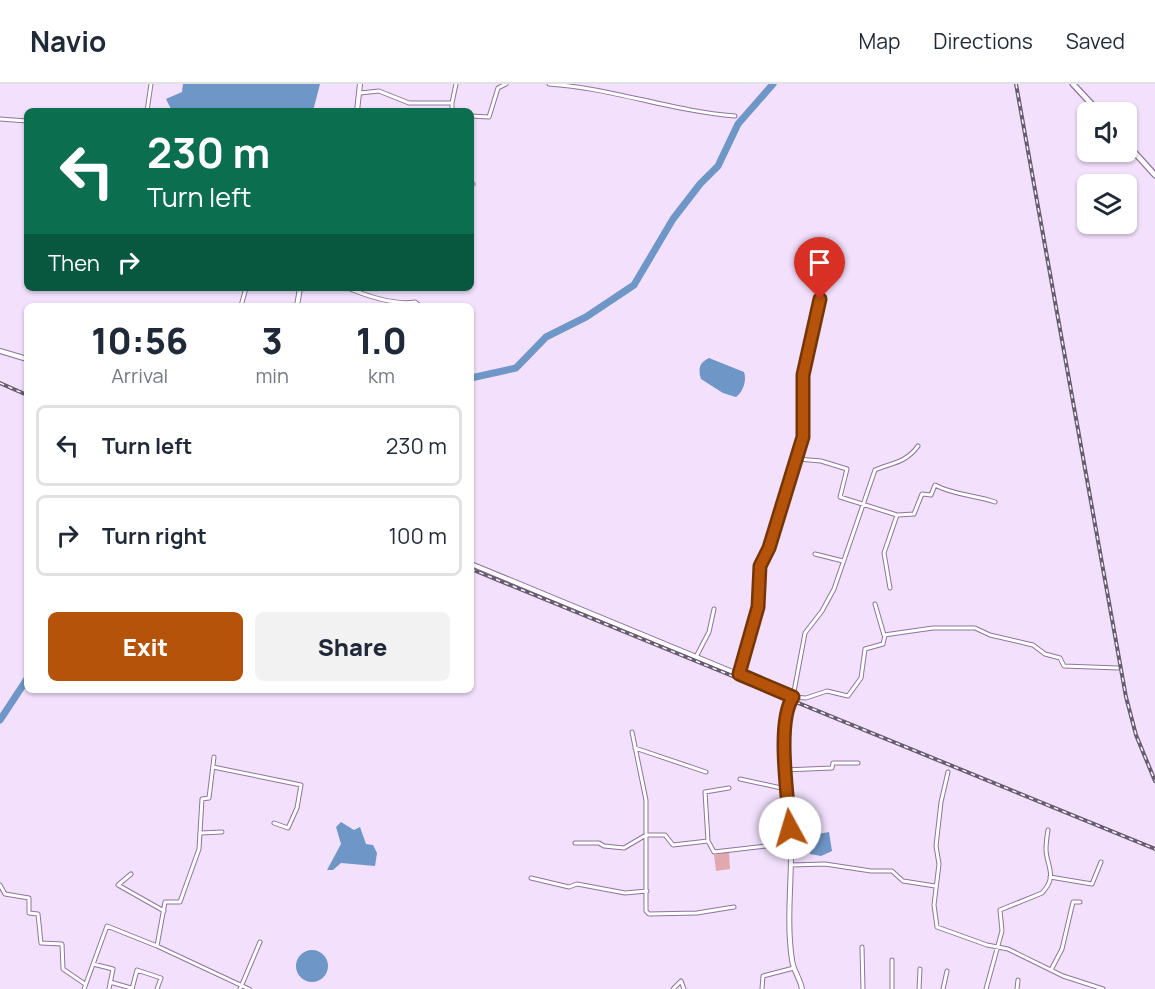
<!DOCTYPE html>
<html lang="en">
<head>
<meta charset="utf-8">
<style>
  :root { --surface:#fff; --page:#f2f2f3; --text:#1f2937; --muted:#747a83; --line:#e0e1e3; --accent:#b45309 }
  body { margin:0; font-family:Manrope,sans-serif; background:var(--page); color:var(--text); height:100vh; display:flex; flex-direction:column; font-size:22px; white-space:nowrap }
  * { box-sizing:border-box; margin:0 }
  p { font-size:20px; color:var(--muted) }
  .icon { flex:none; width:33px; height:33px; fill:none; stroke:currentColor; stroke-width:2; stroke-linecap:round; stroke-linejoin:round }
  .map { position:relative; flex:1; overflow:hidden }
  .panel { position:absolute; left:24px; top:219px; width:450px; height:390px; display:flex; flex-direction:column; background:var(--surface); border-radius:9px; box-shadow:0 2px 4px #0004 }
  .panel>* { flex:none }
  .top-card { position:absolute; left:24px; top:24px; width:450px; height:183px; border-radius:9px; box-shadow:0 2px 4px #0004; background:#0b6e4f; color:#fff; overflow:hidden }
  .buttons { position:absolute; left:1077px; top:18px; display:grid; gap:12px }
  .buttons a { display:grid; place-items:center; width:60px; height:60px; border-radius:9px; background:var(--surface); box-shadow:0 2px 4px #0004; font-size:30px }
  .pin { position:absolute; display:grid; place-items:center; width:51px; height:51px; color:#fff; margin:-62px -26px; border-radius:50% 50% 50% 0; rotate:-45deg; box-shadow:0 0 6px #0007 }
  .pin .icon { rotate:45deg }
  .me { position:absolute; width:66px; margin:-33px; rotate:354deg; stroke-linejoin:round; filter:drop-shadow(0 0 4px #0008) }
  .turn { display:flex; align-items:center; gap:21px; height:126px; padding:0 24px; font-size:27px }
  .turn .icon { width:78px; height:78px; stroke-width:2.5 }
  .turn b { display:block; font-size:42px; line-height:51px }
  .then { display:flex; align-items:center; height:57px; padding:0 24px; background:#0003; gap:12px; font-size:22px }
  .eta { display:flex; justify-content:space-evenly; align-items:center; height:102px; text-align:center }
  .eta b { font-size:36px; font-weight:800; line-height:42px }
  .cta { display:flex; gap:12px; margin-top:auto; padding:12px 24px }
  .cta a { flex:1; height:69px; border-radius:9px; background:var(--accent); color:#fff; font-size:24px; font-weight:800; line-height:69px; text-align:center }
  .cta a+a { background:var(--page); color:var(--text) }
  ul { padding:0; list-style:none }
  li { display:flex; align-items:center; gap:18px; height:81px; margin:0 12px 9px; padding:0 12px; border:3px solid var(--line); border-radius:9px }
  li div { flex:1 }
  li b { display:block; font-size:22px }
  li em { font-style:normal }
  header { display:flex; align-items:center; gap:36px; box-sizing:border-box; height:84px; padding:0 30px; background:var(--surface); border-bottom:2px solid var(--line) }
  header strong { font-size:28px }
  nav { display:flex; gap:33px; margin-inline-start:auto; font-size:21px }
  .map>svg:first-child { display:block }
  .green { fill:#e1a9ae }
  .water { fill:#6e96c6 }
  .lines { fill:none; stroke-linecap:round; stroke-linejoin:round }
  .river { stroke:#6e96c6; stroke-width:7 }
  .minor-casing { stroke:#8f749e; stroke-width:5 }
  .tertiary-casing { stroke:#8f749e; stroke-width:6 }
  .primary-casing { stroke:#8f749e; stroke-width:7 }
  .minor { stroke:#fff; stroke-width:3 }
  .tertiary { stroke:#fff; stroke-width:4 }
  .primary { stroke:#fff; stroke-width:4.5 }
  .rail-casing { stroke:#695b70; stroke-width:4 }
  .rail { stroke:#f9f3fc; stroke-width:1.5; stroke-dasharray:4.5; stroke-linecap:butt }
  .route-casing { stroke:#753606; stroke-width:15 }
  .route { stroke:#b45309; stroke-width:10 }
</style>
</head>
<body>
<header>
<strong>Navio</strong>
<nav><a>Map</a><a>Directions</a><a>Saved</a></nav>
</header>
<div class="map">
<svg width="1155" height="905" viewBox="0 0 1155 905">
  <rect width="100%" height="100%" fill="#f2e0fd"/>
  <!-- green -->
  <path class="green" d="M729 768 730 785 716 787 714 771Z"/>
  <!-- water -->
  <path class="water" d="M183 0H320L313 27H172L166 15 182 8Z
    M709 274 744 288C747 296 743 308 736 313L723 309 701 295C698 285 699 279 709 274Z
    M341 738 354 746 360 743 366 760 373 761 377 769 375 782 341 779 333 786H327L341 760 336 743Z
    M829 748 832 767 821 772 810 770 807 752Z
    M296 882a16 16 0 1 1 32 0a16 16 0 1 1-32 0Z"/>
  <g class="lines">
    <!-- river -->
    <path class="river" d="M471 294 516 284 546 253 586 233 634 201 673 135 700 100 718 82 738 40 773 0
      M0 636 27 595"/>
    <!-- minor casing -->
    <g class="minor-casing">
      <path id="minor" d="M549 0C612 4 671 27 735 32
        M360 9 379 7 409 19H452V27
        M452 19 456 0
        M147 27 151 0
        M471 32 489 33 498 4 506 0
        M0 35 27 37
        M471 98 473 100
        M348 204C367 212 395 221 415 218L420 222
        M241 222 246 204
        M798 375 821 377 847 385 840 413 897 431 884 469 890 504
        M898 431 914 430 922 410 931 411 935 401C953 411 976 411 995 418
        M815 470 843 477
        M875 520 884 551 933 544H975L990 551 1033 561 1045 570 1060 574 1064 582 1118 584
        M885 551 883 560 865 565 861 594 848 612 827 607 806 614 793 613 805 549 822 527 834 505 875 386C891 379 906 379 918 362
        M697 571 709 548 714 525
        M739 590 758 523 760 482 769 464 803 353V291L817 231 823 180
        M632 648 646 716V827L649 830 697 829 734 823
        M635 664 706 688
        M213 683 301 701 297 724 288 744 274 739
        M784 686 832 684 833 679H858
        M948 688 941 718 936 762 939 780 934 821 937 843 987 861 1008 865 1063 892 1103 905
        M740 695 786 705
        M201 749 222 748
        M708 757 705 708 729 704
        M575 759H599L604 762 624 764 646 751H665L673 761 708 757 714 768 791 759
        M791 781 825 780 871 787H892L903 797 935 802
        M131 790 118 801 164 827
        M1050 793 1092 800 1101 778
        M531 794 569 803 577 800 625 809 647 807
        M0 801 5 810 29 814V829L38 830 41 859 62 860 63 885 85 900
        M157 862 165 818H180L199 765 202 715 209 714 214 673
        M862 863 863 905
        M93 880 113 885 109 905
        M1051 886 1062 865 1073 818H1080
        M110 898 131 904
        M84 905 107 842 157 862 249 905
        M132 905 137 886 161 894 157 905
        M240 905 260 858
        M673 905 681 897 684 905
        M762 905 763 892 794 884
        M892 905V876
        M919 905 920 885
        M943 905 947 887
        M986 905 1002 847 1000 826 1042 809C1058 792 1047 783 1046 766 1046 760 1047 752 1048 746
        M1017 905 1018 896"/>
    </g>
    <!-- tertiary casing -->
    <g class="tertiary-casing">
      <path id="tertiary" d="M357 27 360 0
        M297 222 300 204
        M0 267 27 275
        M471 480 793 613C773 642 790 721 791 757 792 797 786 836 792 876 793 886 800 894 802 905"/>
    </g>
    <!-- primary casing -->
    <g class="primary-casing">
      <path id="primary" d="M1073 0 1099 28
        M1126 59 1155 91"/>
    </g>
    <!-- minor -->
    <use href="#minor" class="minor"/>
    <!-- tertiary -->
    <use href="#tertiary" class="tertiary"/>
    <!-- primary -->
    <use href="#primary" class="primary"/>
    <!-- rail casing -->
    <g class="rail-casing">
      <path id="rail" d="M1016 0 1126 613 1136 651 1155 697
        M0 299 27 311
        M471 485 1155 765"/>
    </g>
    <!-- rail -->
    <use href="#rail" class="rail"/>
  </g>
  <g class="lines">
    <!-- route casing -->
    <g class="route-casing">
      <path id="route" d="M790 744C788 713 776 638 793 613L739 590 758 523 760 482 769 464 803 353V291L820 215"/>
    </g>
    <!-- route -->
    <use href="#route" class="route"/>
  </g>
</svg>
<div class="buttons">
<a><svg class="icon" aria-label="sound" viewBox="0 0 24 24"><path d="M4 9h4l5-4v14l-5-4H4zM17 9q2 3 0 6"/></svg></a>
<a><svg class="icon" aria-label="layers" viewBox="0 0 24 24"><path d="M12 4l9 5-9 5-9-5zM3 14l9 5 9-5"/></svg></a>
</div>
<div class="pin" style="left:820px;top:215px;background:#d93025"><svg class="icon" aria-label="arrive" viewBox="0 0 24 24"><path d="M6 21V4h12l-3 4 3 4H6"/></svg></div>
<svg class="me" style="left:790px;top:744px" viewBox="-20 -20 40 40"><circle r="19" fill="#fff"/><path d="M0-13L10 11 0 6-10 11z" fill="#b45309"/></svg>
<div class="top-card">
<div class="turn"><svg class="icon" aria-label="left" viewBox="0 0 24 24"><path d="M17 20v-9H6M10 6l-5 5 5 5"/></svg><div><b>230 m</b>Turn left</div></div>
<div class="then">Then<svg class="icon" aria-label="right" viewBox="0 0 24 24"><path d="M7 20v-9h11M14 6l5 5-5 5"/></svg></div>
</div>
<section class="panel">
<div class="eta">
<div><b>10:56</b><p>Arrival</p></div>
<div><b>3</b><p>min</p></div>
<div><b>1.0</b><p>km</p></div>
</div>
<ul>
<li><svg class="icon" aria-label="left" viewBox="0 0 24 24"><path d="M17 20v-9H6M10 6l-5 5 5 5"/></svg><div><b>Turn left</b></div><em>230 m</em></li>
<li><svg class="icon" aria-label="right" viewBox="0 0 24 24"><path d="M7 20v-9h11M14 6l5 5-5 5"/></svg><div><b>Turn right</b></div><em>100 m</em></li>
</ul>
<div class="cta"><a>Exit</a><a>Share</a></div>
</section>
</div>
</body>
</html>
